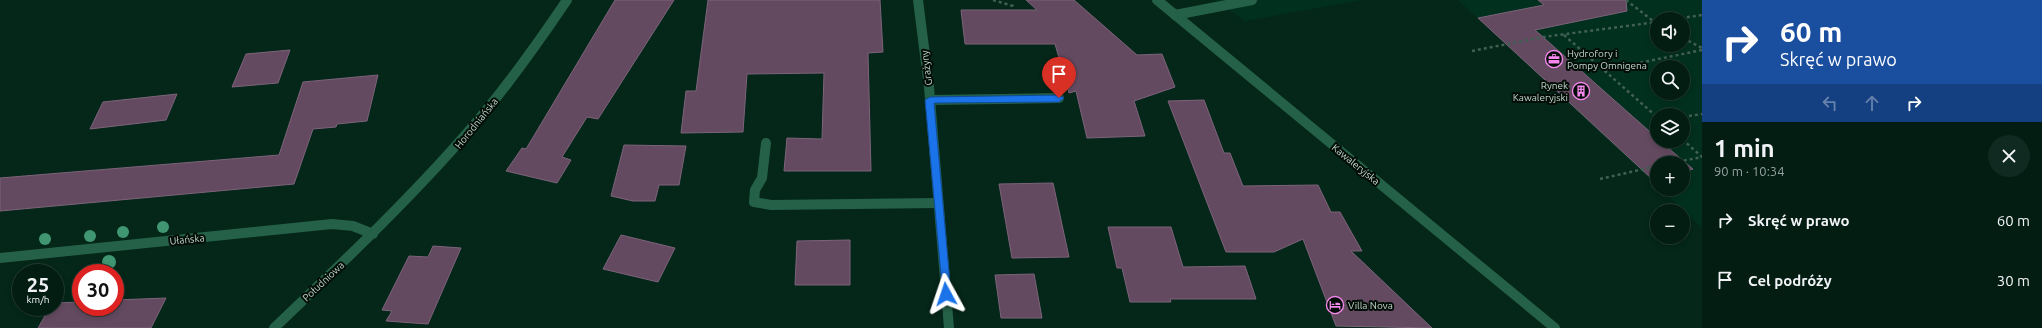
<!DOCTYPE html>
<html lang="pl">
<head>
<meta charset="utf-8">
<style>
  :root { --surface:#031d13; --page:#112a21; --text:#f1f3f6; --muted:#97a2a0; --line:#243b33 }
  body { margin:0; font-family:Ubuntu,sans-serif; background:var(--page); color:var(--text); height:100vh; display:flex; flex-direction:column; font-size:15px; white-space:nowrap }
  * { box-sizing:border-box; margin:0 }
  p { font-size:13px; color:var(--muted) }
  .icon { flex:none; width:22px; height:22px; fill:none; stroke:currentColor; stroke-width:2; stroke-linecap:round; stroke-linejoin:round }
  .map { position:relative; flex:1; overflow:hidden }
  .drawer { display:flex; flex-direction:column; background:var(--surface); width:340px }
  .drawer>* { flex:none }
  .top-card { background:#1a4fa0; color:#fff; overflow:hidden }
  .fabs { position:absolute; left:1650px; top:12px; display:grid; gap:8px }
  .fabs a { display:grid; place-items:center; width:40px; height:40px; border-radius:50%; background:var(--surface); box-shadow:0 2px 6px #0003,0 0 0 1px var(--line); font-size:20px }
  .speed { position:absolute; left:12px; top:264px; display:flex; gap:8px; font-size:20px; font-weight:700; text-align:center }
  .speed>* { display:grid; place-content:center; width:52px; height:52px; border-radius:50%; background:var(--surface); box-shadow:0 2px 6px #0003,0 0 0 1px var(--line); line-height:1 }
  .speed small { font-size:10px; font-weight:400 }
  .speed .limit { border:6px solid #d22; background:#fff; color:#111 }
  .pin { position:absolute; display:grid; place-items:center; width:34px; height:34px; color:#fff; margin:-41px -17px; border-radius:50% 50% 50% 0; rotate:-45deg; box-shadow:0 0 4px #0007 }
  .pin .icon { rotate:45deg }
  .me { position:absolute; width:44px; margin:-22px; rotate:355deg; stroke-linejoin:round; filter:drop-shadow(0 0 3px #0008) }
  .turn { display:flex; align-items:center; gap:14px; height:84px; padding:0 12px; font-size:18px }
  .turn .icon { width:52px; height:52px; stroke-width:2.5 }
  .turn b { display:block; font-size:28px; line-height:34px }
  .lanes { display:flex; align-items:center; height:38px; padding:0 12px; background:#0003; justify-content:center; gap:20px; direction:ltr }
  .lanes .off { opacity:.35 }
  .round { display:grid; place-items:center; flex:none; width:42px; height:42px; border-radius:21px; background:var(--page) }
  .head { display:flex; align-items:center; justify-content:space-between; height:68px; padding:0 12px }
  h1 { font-size:24px; font-weight:700; line-height:30px }
  ul { padding:0; list-style:none }
  li { display:flex; align-items:center; gap:12px; height:60px; padding:0 12px }
  li div { flex:1 }
  li b { display:block; font-size:15px }
  li em { font-style:normal }
  main { display:flex; flex:1; min-height:0 }
  .map>svg:first-child { display:block }
  .built { fill:#01301e; fill-rule:evenodd }
  .building { fill:#634a60; stroke:#7d637a }
  .lines { fill:none; stroke-linecap:round; stroke-linejoin:round }
  .path { stroke:#425f53; stroke-width:2.5; stroke-dasharray:3 3; stroke-linecap:butt }
  .service { stroke:#256148; stroke-width:10 }
  .minor { stroke:#256148; stroke-width:10 }
  .tertiary { stroke:#256148; stroke-width:10 }
  .tree { fill:#409671 }
  .route { fill:#1a73e8; stroke:#114b97 }
  .labels { text-anchor:middle; stroke-width:4; stroke-linejoin:round; paint-order:stroke }
  .poi-label { font-size:10px; fill:#c5d7cd; stroke:#020d07; text-anchor:start }
  .street-label { font-size:10px; fill:#c5d7cd; stroke:#020d07 }
</style>
</head>
<body>
<main>
<div class="map">
<svg width="1702" height="328" viewBox="0 0 1702 328">
  <rect width="100%" height="100%" fill="#042719"/>
  <!-- built -->
  <path class="built" d="M1214 0H1363L1245 21Z
    M1458 0H1702V228L1661 189H1683V163H1657V186ZM1657 19H1683V45H1657ZM1657 67H1683V93H1657ZM1657 115H1683V141H1657Z"/>
  <!-- building -->
  <path class="building" d="M615 0H674L598 119 587 117 562 157 571 160 557 183 506 171 522 148 526 149Z
    M708 0H880L883 52 868 53 871 171H784L787 138 822 139 824 73 747 74 743 132 681 133 686 91H696Z
    M1026 0H1074L1137 55 1162 54 1175 87 1134 101 1145 136 1087 138 1076 91 1069 93 1055 44H965L961 10H1037Z
    M1538 0H1626L1627 11 1535 30 1657 138V141H1660L1693 169 1683 172V163H1657V178L1652 179 1478 18 1544 5Z
    M290 50 278 83 232 87 246 54Z
    M378 75 367 121 337 124 336 127 313 129 294 184 0 211V178L279 155 303 82Z
    M177 94 166 120 90 129 103 102Z
    M1204 100 1224 153H1230L1243 186 1318 185 1331 212H1340L1362 251H1351L1432 328 1336 326 1303 239 1274 252H1226L1168 101Z
    M624 145 686 146 679 185H659L655 201H633L611 196Z
    M1053 183 1069 257 1012 258 999 184Z
    M1108 227H1171L1183 267 1245 266 1256 299H1170L1171 302H1130L1122 268H1117Z
    M621 235 675 248 658 282 603 269Z
    M850 240V285H795L797 241Z
    M433 246 461 248 428 324 386 321 392 311 382 310 409 256 428 257Z
    M1034 274 1042 318H1001L995 275Z
    M166 298 151 328H38L50 307H55V303L81 302V307H115V300Z"/>
  <g class="lines">
    <!-- path -->
    <path class="path" d="M993 0 1013 6 1014 9
      M1626 0 1657 24
      M1675 19 1702 15
      M1564 35 1657 117
      M1683 38 1702 48
      M1472 51 1543 37 1657 22
      M1605 70 1702 50
      M1683 117 1702 114
      M1672 163 1702 157 1683 140
      M1600 179 1657 166"/>
    <!-- service -->
    <path class="service" d="M1175 15 1252 0
      M930 100 1059 98
      M766 143 762 178 755 190 754 202 771 205 937 203"/>
    <!-- minor -->
    <path class="minor" d="M918 0 929 87 949 328
      M0 258 332 224 353 226 373 234
      M274 328C340 265 407 202 467 133 504 91 536 46 567 0"/>
    <!-- tertiary -->
    <path class="tertiary" d="M1157 0 1555 328"/>
  </g>
  <!-- trees -->
  <g class="tree">
    <circle cx="163" cy="227" r="6"/>
    <circle cx="123" cy="232" r="6"/>
    <circle cx="90" cy="236" r="6"/>
    <circle cx="45" cy="239" r="6"/>
    <circle cx="109" cy="262" r="7"/>
  </g>
  <!-- route -->
  <path class="route" d="M1059 95 1064 98 1059 102 934 103 951 294 950 297H943L925 100 930 97Z"/>
  <!-- icons -->
  <defs>
    <g id="office-ring" transform="scale(0.9)"><circle r="9.5" fill="#020d07" stroke="#f688ed" stroke-width="1.5"/><path d="M-6-3h4V-5.5h4V-3h4V5H-6ZM-1-4.5V-3h2v-1.5ZM-6 0V1H6V0Z" fill="#f688ed"/></g>
    <g id="building-ring" transform="scale(0.9)"><circle r="9.5" fill="#020d07" stroke="#f688ed" stroke-width="1.5"/><path d="M-4-6H4V6H1V3H-1V6H-4ZM-2.5-4.3h1.7v1.8h-1.7ZM.8-4.3h1.7v1.8H.8ZM-2.5-1h1.7V.8h-1.7ZM.8-1h1.7V.8H.8Z" fill="#f688ed"/></g>
    <g id="hotel-ring" transform="scale(0.9)"><circle r="9.5" fill="#020d07" stroke="#f688ed" stroke-width="1.5"/><path d="M-6-4.5h1.5V1H6V5H4.5V3h-9V5H-6ZM-4 0a1.8 1.8 0 1 1 3.6 0ZM.5 0V-2.5h3Q6-2.5 6 0Z" fill="#f688ed"/></g>
  </defs>
  <g fill-rule="evenodd">
    <use href="#office-ring" x="1554" y="59"/>
    <use href="#building-ring" x="1581" y="91"/>
    <use href="#hotel-ring" x="1335" y="305"/>
  </g>
  <g class="labels">
    <!-- poi labels -->
    <g class="poi-label">
      <text x="1567" y="57">Hydrofory i<tspan x="1567" dy="12">Pompy Omnigena</tspan></text>
      <text x="1568" y="89" text-anchor="end">Rynek<tspan x="1568" dy="12">Kawaleryjski</tspan></text>
      <text x="1348" y="309">Villa Nova</text>
    </g>
    <!-- street labels -->
    <g class="street-label">
      <text transform="translate(926 68) rotate(-97)" y="4">Grażyny</text>
      <text transform="translate(476 123) rotate(-51)" y="4">Horodniańska</text>
      <text transform="translate(1356 164) rotate(39)" y="4">Kawaleryjska</text>
      <text transform="translate(187 239) rotate(-6)" y="4">Ułańska</text>
      <text transform="translate(323 281) rotate(-43)" y="4">Południowa</text>
    </g>
  </g>
</svg>
<div class="fabs">
<a><svg class="icon" aria-label="sound" viewBox="0 0 24 24"><path d="M4 9h4l5-4v14l-5-4H4zM17 9q2 3 0 6"/></svg></a>
<a><svg class="icon" aria-label="search" viewBox="0 0 24 24"><circle cx="10" cy="10" r="6"/><path d="M15 15l6 6"/></svg></a>
<a><svg class="icon" aria-label="layers" viewBox="0 0 24 24"><path d="M12 4l9 5-9 5-9-5zM3 14l9 5 9-5"/></svg></a>
<a>+</a>
<a>−</a>
</div>
<div class="speed"><div>25<small>km/h</small></div><div class="limit">30</div></div>
<div class="pin" style="left:1059px;top:98px;background:#d93025"><svg class="icon" aria-label="arrive" viewBox="0 0 24 24"><path d="M6 21V4h12l-3 4 3 4H6"/></svg></div>
<svg class="me" style="left:946px;top:294px" viewBox="-20 -20 40 40"><path d="M0-17L14 15 0 8-14 15z" fill="#1a73e8" stroke="#fff" stroke-width="4"/></svg>
</div>
<section class="drawer">
<div class="top-card">
<div class="turn"><svg class="icon" aria-label="right" viewBox="0 0 24 24"><path d="M7 20v-9h11M14 6l5 5-5 5"/></svg><div><b>60 m</b>Skręć w prawo</div></div>
<div class="lanes"><svg class="icon off" aria-label="left" viewBox="0 0 24 24"><path d="M17 20v-9H6M10 6l-5 5 5 5"/></svg><svg class="icon off" aria-label="ahead" viewBox="0 0 24 24"><path d="M12 20V5M6 11l6-6 6 6"/></svg><svg class="icon" aria-label="right" viewBox="0 0 24 24"><path d="M7 20v-9h11M14 6l5 5-5 5"/></svg></div>
</div>
<div class="head"><div><h1>1 min</h1><p>90 m · 10:34</p></div><a class="round"><svg class="icon" aria-label="close" viewBox="0 0 24 24"><path d="M6 6l12 12M18 6L6 18"/></svg></a></div>
<ul>
<li><svg class="icon" aria-label="right" viewBox="0 0 24 24"><path d="M7 20v-9h11M14 6l5 5-5 5"/></svg><div><b>Skręć w prawo</b></div><em>60 m</em></li>
<li><svg class="icon" aria-label="arrive" viewBox="0 0 24 24"><path d="M6 21V4h12l-3 4 3 4H6"/></svg><div><b>Cel podróży</b></div><em>30 m</em></li>
</ul>
</section>
</main>
</body>
</html>
